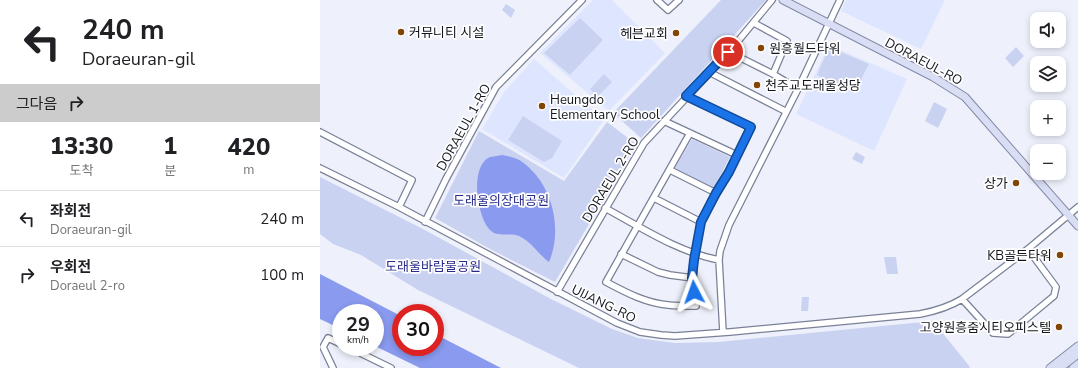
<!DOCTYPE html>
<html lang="ko">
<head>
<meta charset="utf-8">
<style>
  :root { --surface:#fff; --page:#f6f6f6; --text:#202124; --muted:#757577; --line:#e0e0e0 }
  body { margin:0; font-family:"Nunito Sans","Noto Sans KR",sans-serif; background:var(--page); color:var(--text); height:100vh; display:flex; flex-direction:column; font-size:15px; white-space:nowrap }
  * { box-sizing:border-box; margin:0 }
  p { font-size:13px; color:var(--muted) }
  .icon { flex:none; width:22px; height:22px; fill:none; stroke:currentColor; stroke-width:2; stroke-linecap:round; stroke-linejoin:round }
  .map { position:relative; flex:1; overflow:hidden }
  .sheet { display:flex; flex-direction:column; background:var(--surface); width:320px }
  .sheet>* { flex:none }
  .hud { background:#fff; color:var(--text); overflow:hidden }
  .fabs { position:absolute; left:710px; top:12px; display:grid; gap:8px }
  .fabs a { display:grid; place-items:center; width:36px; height:36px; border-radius:8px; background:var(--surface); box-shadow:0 2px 6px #0003; font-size:20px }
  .speed { position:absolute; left:12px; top:304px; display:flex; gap:8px; font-size:20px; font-weight:700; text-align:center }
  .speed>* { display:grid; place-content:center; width:52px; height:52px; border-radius:50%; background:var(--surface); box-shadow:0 2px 6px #0003; line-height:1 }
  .speed small { font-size:10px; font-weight:400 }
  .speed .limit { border:6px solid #d22; background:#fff; color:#111 }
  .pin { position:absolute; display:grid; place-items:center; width:34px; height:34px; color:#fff; margin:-17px; border:2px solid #fff; border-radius:50%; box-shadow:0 1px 4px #0007 }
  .me { position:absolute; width:44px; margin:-22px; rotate:356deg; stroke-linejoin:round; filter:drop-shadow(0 0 3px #0008) }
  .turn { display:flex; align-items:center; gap:14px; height:84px; padding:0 16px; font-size:18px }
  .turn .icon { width:52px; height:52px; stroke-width:2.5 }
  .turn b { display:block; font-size:28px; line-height:34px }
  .then { display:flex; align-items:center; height:38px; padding:0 16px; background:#0003; gap:8px; font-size:15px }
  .eta { display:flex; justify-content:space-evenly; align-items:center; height:68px; text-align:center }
  .eta b { font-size:24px; font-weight:800; line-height:28px }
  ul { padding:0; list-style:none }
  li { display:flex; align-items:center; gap:12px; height:56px; padding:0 16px; border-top:1px solid var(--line) }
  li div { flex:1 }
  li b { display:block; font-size:15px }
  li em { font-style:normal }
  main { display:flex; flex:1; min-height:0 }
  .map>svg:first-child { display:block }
  .built { fill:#dee5ff }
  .green { fill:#cad2f2 }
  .water { fill:#899aef }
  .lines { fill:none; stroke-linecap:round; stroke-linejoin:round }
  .minor-casing { stroke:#7a8097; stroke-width:8 }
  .major-casing { stroke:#8389a6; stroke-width:9 }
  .minor { stroke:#fff; stroke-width:5.5 }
  .major { stroke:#d9def5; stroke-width:7 }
  .route-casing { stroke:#114b97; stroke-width:10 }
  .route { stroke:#1a73e8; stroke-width:7 }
  .poi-dot { fill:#834504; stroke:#fefefe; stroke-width:1.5 }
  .labels { text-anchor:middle; stroke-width:3.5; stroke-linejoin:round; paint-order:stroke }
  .poi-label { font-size:13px; fill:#13151d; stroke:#fefefe; text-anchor:start }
  .street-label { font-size:13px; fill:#13151d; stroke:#fefefe }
  .park-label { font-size:13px; fill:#292b8c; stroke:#fefefe }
</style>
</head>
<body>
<main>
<section class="sheet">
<div class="hud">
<div class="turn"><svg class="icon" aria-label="left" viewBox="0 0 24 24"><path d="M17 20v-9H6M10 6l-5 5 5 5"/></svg><div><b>240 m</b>Doraeuran-gil</div></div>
<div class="then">그다음<svg class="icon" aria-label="right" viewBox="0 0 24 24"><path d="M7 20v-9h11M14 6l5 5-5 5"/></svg></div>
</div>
<div class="eta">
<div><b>13:30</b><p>도착</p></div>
<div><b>1</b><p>분</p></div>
<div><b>420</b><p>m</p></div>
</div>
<ul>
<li><svg class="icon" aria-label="left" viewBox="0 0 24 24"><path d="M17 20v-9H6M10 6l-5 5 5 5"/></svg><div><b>좌회전</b><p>Doraeuran-gil</p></div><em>240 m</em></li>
<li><svg class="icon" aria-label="right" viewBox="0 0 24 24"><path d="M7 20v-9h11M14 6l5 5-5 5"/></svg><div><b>우회전</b><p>Doraeul 2-ro</p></div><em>100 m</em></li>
</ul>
</section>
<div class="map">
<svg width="758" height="368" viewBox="0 0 758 368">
  <rect width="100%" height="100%" fill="#eef1fb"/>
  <!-- built -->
  <path class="built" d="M273 0H292L345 53 289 111 220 53Z
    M526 0H625L601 49 521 11Z
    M509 45 587 79 554 151 476 114Z
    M214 59 284 120 244 178 162 129 185 91Z"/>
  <!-- green -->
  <path class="green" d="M401 0H446L321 138 293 113Z
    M186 4 195 10 191 18 182 10Z
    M260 18 283 40 250 75 224 53Z
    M509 47 549 64 534 93 497 75Z
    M696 47 704 56 693 67 685 58Z
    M284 74 292 82 277 97 270 89Z
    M614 102 627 109 618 128 605 121Z
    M203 116 242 141 232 158 224 162 188 140Z
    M287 122 316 144 235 282 170 249 115 218 159 131 244 181Z
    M372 139 410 157 394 188 355 168Z
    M536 152 545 157 542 164 532 159Z
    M0 177 103 229 231 299 292 329 318 338 355 343 399 342 613 321 650 367 649 368H259L98 290 41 255 13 244 0 234Z
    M564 257H576L578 274H567Z
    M482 297H489L488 311H481Z"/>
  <!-- water -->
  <path class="water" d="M182 155C187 156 193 157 197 159 204 162 211 169 216 175 235 198 241 234 229 262 218 254 212 242 199 236 190 232 178 238 170 230 157 217 149 166 170 157 174 156 179 156 182 155Z
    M0 274 81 316V347H115V334L181 368H100L55 346V313H21V329L0 319Z"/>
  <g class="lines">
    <!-- minor casing -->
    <g class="minor-casing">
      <path id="minor" d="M337 0 348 10 359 0
        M434 23 467 41 453 74
        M409 52 453 74 478 89
        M389 72 465 111
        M366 96 431 127 409 172 381 222 374 260 373 278 376 306C367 306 357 306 348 305 325 303 305 292 286 282L370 133
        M344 121 417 155
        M0 132 92 180 79 207
        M0 168 79 207 297 323 320 332 341 335 355 336 410 332 600 314C616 311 629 307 642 299L708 249 758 207
        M350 170 396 193
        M334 198 381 222
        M285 208C322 228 358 252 399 260
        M105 222 126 179 176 87 262 0
        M301 254 338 272 350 275 373 278
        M237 292 324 143 409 52 452 0
        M642 299 673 333 688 334 734 296 736 287 708 249
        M403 332 399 260 400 251 409 225 478 89 520 0
        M28 347 71 368
        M13 368 3 347 8 338 21 344"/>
    </g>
    <!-- major casing -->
    <g class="major-casing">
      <path id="major" d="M463 0 613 77 645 97 758 226
        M730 368 758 346
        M740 368 758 354
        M753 368 758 364"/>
    </g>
    <!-- minor -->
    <use href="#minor" class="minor"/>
    <!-- major -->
    <use href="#major" class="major"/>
  </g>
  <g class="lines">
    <!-- route casing -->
    <g class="route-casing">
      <path id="route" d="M374 292 372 278 374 260 381 222 396 193 409 172 431 127 366 96 408 52"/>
    </g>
    <!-- route -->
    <use href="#route" class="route"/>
  </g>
  <!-- markers -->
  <g class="poi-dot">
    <circle cx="81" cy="32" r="4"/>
    <circle cx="356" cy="33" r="4"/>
    <circle cx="441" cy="48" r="4"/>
    <circle cx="437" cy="85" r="4"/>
    <circle cx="222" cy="106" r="4"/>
    <circle cx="696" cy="183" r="4"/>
    <circle cx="740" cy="255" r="4"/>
    <circle cx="739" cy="327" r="4"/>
  </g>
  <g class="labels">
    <!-- poi labels -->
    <g class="poi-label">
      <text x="89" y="37">커뮤니티 시설</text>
      <text x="348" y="38" text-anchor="end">헤븐교회</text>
      <text x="449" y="53">원흥월드타워</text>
      <text x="445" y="90">천주교도래울성당</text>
      <text x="230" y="104">Heungdo<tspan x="230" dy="15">Elementary School</tspan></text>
      <text x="688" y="188" text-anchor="end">상가</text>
      <text x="732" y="260" text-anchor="end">KB골든타워</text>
      <text x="731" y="332" text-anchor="end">고양원흥줌시티오피스텔</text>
    </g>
    <!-- street labels -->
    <g class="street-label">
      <text transform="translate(604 61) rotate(28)" y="5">DORAEUL-RO</text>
      <text transform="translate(143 127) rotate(-61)" y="5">DORAEUL 1-RO</text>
      <text transform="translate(290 179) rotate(-59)" y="5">DORAEUL 2-RO</text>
      <text transform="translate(284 303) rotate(26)" y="5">UIJANG-RO</text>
    </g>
    <!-- park labels -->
    <g class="park-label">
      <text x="181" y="205">도래울의장대공원</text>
      <text x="113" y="271">도래울바람물공원</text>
    </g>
  </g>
</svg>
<div class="fabs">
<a><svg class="icon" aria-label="sound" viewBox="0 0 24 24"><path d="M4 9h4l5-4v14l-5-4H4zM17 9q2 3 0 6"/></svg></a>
<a><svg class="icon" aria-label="layers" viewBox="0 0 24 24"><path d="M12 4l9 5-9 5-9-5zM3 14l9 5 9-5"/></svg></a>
<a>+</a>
<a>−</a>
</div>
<div class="speed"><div>29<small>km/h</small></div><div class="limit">30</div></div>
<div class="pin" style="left:408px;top:52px;background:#d93025"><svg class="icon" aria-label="arrive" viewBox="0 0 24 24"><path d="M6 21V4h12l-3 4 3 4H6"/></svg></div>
<svg class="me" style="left:374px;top:292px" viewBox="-20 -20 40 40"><path d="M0-17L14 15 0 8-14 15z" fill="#1a73e8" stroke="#fff" stroke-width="4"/></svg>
</div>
</main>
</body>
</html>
